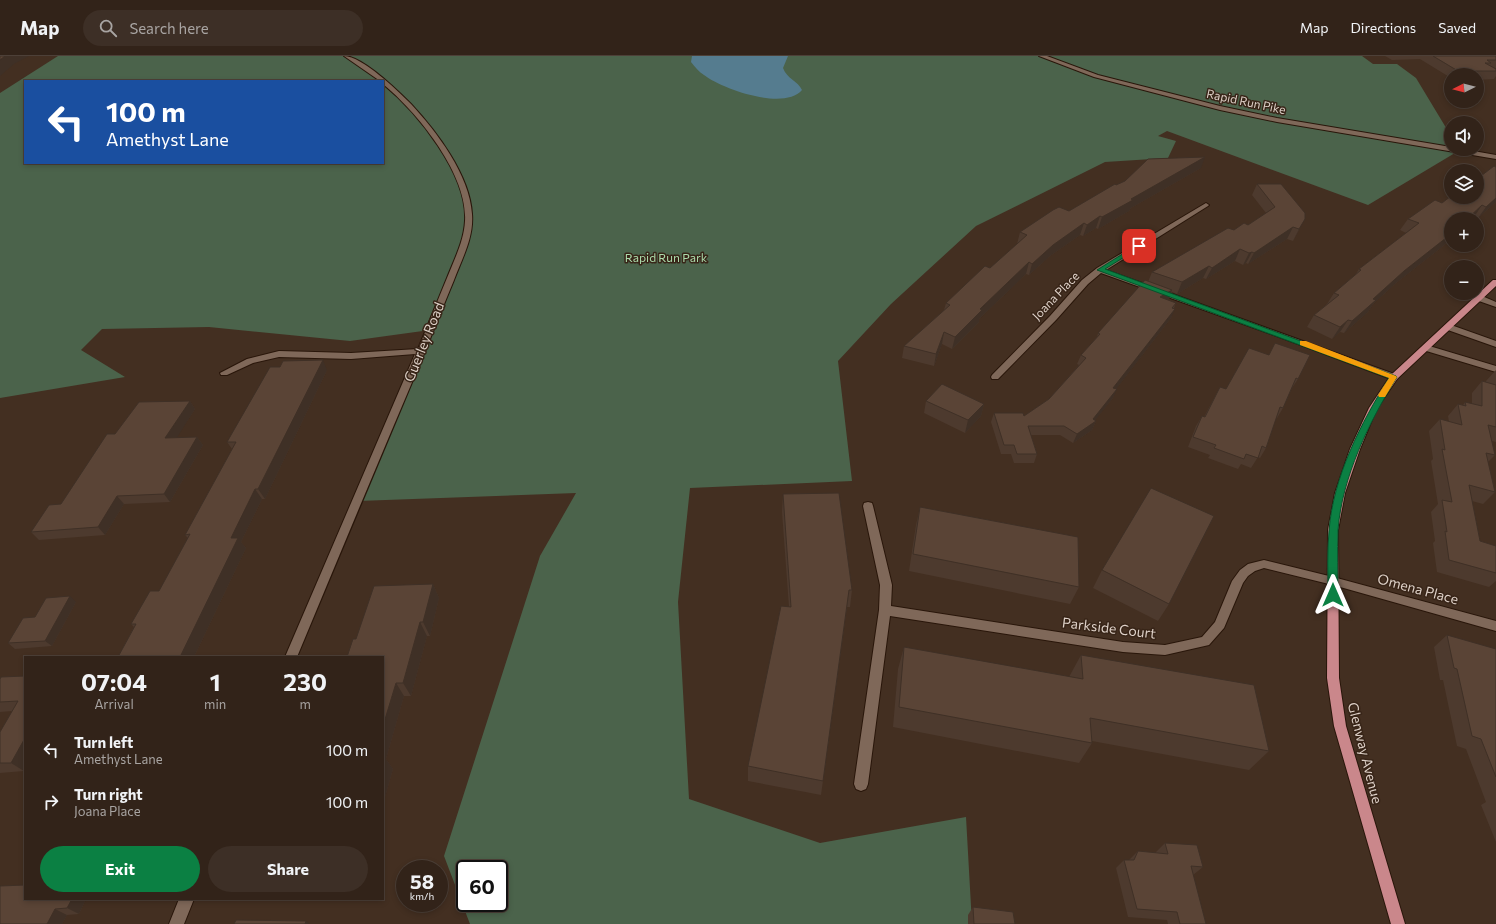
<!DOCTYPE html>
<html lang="en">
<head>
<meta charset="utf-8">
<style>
  :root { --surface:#322319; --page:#3d2f26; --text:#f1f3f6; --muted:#a8a4a2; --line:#4d4038; --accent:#0b8043 }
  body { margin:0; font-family:Commissioner,sans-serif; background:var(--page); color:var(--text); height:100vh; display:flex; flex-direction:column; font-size:15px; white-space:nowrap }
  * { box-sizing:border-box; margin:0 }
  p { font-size:13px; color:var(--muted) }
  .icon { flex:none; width:22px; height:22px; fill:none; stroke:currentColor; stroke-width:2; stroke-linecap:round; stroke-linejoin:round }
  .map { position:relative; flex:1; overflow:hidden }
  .details { position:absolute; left:24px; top:600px; width:360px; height:244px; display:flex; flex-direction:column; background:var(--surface); border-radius:0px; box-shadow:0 2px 6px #0003,0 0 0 1px var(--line) }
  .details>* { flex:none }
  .banner { position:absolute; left:24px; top:24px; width:360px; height:84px; border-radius:0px; box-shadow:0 2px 6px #0003,0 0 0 1px var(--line); background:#1a4fa0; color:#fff; overflow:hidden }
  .needle { width:26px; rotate:264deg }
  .tools { position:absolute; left:1444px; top:12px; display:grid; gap:8px }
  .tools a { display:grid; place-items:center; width:40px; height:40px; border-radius:50%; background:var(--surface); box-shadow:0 2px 6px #0003,0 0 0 1px var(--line); font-size:20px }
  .speed { position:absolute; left:396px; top:804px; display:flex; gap:8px; font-size:20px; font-weight:700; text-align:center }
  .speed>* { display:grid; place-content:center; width:52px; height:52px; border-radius:50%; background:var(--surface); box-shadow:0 2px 6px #0003,0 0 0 1px var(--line); line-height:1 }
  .speed small { font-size:10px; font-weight:400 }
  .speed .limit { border:2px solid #111; border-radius:6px; background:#fff; color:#111 }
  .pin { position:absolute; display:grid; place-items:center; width:34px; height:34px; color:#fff; margin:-17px; border-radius:8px; box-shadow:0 2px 6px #0006 }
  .me { position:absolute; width:44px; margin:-22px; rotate:0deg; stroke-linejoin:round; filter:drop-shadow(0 0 3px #0008) }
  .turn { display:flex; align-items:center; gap:14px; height:84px; padding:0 16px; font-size:18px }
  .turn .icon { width:52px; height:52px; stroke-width:2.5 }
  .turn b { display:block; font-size:28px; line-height:34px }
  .eta { display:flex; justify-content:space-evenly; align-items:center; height:68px; text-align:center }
  .eta b { font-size:24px; font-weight:700; line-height:28px }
  .action { display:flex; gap:8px; margin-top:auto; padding:8px 16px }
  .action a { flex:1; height:46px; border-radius:24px; background:var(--accent); color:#fff; font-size:16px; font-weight:700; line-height:46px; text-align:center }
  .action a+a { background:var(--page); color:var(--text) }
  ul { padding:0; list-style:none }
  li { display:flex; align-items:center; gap:12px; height:52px; padding:0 16px }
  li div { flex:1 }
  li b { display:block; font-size:15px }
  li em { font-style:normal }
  header { display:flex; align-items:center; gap:24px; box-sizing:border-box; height:56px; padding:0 20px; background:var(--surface); border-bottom:1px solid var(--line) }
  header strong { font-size:19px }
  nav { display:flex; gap:22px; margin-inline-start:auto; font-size:14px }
  .search { width:280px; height:36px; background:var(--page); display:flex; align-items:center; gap:10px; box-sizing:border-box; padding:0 14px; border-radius:22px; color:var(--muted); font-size:15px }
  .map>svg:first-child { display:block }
  .green { fill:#4b634b; fill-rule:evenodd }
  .water { fill:#557c8f }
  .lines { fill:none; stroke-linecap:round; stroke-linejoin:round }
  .minor-casing { stroke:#29160a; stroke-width:2 }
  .major-casing { stroke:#29160a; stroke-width:2 }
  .minor { fill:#7f6859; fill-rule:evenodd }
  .major { fill:#ca878b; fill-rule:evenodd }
  .wall { fill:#4d3a2e }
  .shaded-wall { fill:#3f3026 }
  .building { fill:#5a4436; stroke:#3f3026 }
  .route { fill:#0b8043; stroke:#07532c }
  .slow { fill:#f59e0b }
  .labels { text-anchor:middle; stroke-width:3; stroke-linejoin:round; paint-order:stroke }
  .far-street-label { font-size:12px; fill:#ded1c8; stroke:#382518 }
  .far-park-label { font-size:12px; fill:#acdcac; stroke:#382518 }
  .street-label { font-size:14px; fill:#ded1c8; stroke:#382518 }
</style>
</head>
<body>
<header>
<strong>Map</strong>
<div class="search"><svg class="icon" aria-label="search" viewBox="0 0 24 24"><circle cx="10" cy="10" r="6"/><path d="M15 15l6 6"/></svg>Search here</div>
<nav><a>Map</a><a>Directions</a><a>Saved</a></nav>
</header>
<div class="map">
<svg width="1496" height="868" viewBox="0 0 1496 868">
  <rect width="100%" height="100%" fill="#432f21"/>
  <!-- green -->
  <path class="green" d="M58 0H1362L1373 8H1397L1416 22 1451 80V93L1460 94 1368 149 1167 75 1158 80 1176 85 1168 102 1105 106 976 170 891 248 838 305 852 425 690 432 678 546 689 743 820 787 966 761 972 868H470L444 800 540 500 576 437 358 445 430 274 350 285 209 271 102 273 81 294 125 321 0 342V37ZM25 25H383V107H25ZM465 813H499V847H465Z"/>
  <!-- water -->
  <path class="water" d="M692 0H788L783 12C787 23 798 25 802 34 784 55 722 33 704 19 699 16 695 11 691 6Z"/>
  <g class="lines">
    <!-- minor casing -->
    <g class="minor-casing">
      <path id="minor" d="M344 0C362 0 398 35 411 48 436 75 470 119 472 158 474 181 462 203 454 224 444 248 434 273 424 298 381 399 339 500 297 601H285L415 298 351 303 279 301 253 307 227 319H221L220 317 247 303 279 295 351 297 418 293C428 269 437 246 447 222 454 204 464 185 465 165 468 118 417 56 383 28V25H380Z
        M1039 0H1047L1098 19 1220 50 1277 62 1451 91V93H1462L1496 99V103L1277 66 1220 54 1094 21Z
        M1206 147 1209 149 1208 150 1106 214 1397 319 1398 321 1397 323H1391L1290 285 1101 217 1088 228 1056 264 998 323H992L991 321 992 319 1050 260 1082 224 1097 212Z
        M1476 240H1482L1496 246V251L1476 244Z
        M1445 269H1451L1496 285V291L1445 273Z
        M1426 289 1496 310V316L1423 294 1422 292Z
        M868 446 872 447 873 450 892 529 891 550 1123 586 1165 589 1202 581 1215 566 1232 525 1240 514 1248 508 1264 504 1333 521 1496 565V575L1333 529 1264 512 1255 515 1248 520 1243 527 1224 572 1209 589 1165 599 1123 596 890 560 868 728 866 733 861 735 856 733 854 728 879 554 880 529 863 450 864 447Z
        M179 843H194L184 868H169Z"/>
    </g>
    <!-- major casing -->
    <g class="major-casing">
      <path id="major" d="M1493 224H1496V230L1397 323 1376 354 1360 393 1345 437 1338 474 1339 622 1346 670 1405 868H1391L1334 670 1327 622 1328 474 1335 437 1350 393 1369 352 1391 319Z"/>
    </g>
    <!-- minor -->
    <use href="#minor" class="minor"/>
    <!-- major -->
    <use href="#major" class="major"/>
  </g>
  <!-- wall -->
  <path class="wall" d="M1385 0H1496V12H1494L1496 15V20L1494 23 1477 24V19H1451V22L1420 3 1392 4Z
    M1201 112 1131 152 1129 155 1098 173 1096 172 1083 180 1080 179 1050 200 1029 219 1026 218 979 263V266L952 293 942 288 934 310 902 302 904 290 944 254 946 247 990 212 1017 188 1020 176 1069 155 1116 129Z
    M1257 128H1281L1299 174 1293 185 1287 183 1248 208 1246 207 1243 209 1235 205 1206 223 1203 222 1177 238 1172 236 1169 243 1167 244 1176 247 1174 252 1171 262 1116 333 1113 342 1095 364 1096 365 1092 374 1073 387 1060 379H1031L1037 398 1034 407H1014L1011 398H1001L991 366 994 357 1024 360 1049 343 1079 309 1077 308 1081 299 1097 281 1098 277 1148 226 1152 216 1234 174 1248 169 1266 157 1252 139Z
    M1496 146 1478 162 1474 161 1451 163V182L1442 191 1396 227 1373 248 1368 256 1344 277 1340 276 1332 283 1307 271 1314 259 1327 248 1334 237 1356 218 1359 213 1406 177 1400 174 1408 163 1442 147Z
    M1249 292 1298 323 1292 332 1283 352 1277 362H1276L1266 392 1260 402 1258 401 1251 412 1241 408 1238 413 1208 402 1210 399 1188 391 1196 370 1202 360 1204 361 1220 331 1226 333Z
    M327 314 265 443H262L241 486 246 492 194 601H118L134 571 131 568 159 535 188 482 185 479 232 393 227 386Z
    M1496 314V386L1492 385 1495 399 1488 406 1495 436 1483 448 1472 445 1480 485 1496 517V525L1489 531 1437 516 1433 487 1435 485 1431 456 1438 448 1431 405 1433 403 1429 375 1440 363 1449 366 1448 360 1458 348 1463 349 1465 346 1472 348V337L1482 325 1486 326V325Z
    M190 345 195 353 176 382 197 381 203 389 170 446 124 448 105 479 39 484 31 476 61 448 115 378Z
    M926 345 984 348 981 360 965 377 924 357Z
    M783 438 852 534 850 551H847L821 739 748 725V710L789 551 782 456Z
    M920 451 1079 531 1070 548 909 515 916 469Z
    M1102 514 1169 548 1158 565 1093 532Z
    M433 528 439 542 430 580H427L411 640H404L386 703 393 713 383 748 356 583Z
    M76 546 52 590 15 593 8 587 35 561Z
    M1447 579 1496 593V786L1481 749 1486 746 1466 693 1457 690 1443 624H1440L1434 591Z
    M904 591 1069 621 1081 599 1269 695 1249 714 1092 685V687L1079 707 893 671 898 613Z
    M25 620V712L24 715 0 717V676L12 655 0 656V623Z
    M1165 787 1203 811 1193 819 1206 868H1168L1167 864 1128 861 1116 812 1124 804H1129L1138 795 1156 797V796Z
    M25 843H86L79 858 67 859 62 868H0Z
    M973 851 1015 868H968V859Z"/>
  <!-- shaded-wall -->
  <path class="shaded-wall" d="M5 0H29L14 8 0 20V4Z
    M1205 101 1201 112 1131 152 1129 155 1098 173 1102 161 1131 143Z
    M1496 142V146L1478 162 1486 151Z
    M1482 149 1474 161 1471 163H1467Z
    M1100 160 1096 172 1083 180 1087 169Z
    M1305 163 1293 185 1299 173Z
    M1084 167 1080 179 1050 200 1029 219 1032 208 1053 189Z
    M1293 171 1287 183 1248 208 1254 197Z
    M1451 178V182L1442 191 1396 227 1373 248 1368 256 1344 277 1352 265 1373 243 1404 215Z
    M1240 193 1235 205 1206 223 1212 212Z
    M1252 196 1246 207 1243 209 1249 197Z
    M1029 206 1026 218 979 263V266L952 293 955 281 980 253Z
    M1209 210 1203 222 1177 238 1182 226Z
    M1172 234 1169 243 1157 250 1160 241Z
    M1175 253 1171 262 1110 341 1113 332Z
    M1348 264 1340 276 1332 283 1340 271Z
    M944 276 942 288 934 310 936 298Z
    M323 304 327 314 265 443 258 433Z
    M1117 333 1113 342 1093 367 1096 365 1092 374 1073 387 1077 378 1093 363Z
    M190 345 195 353 171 391 165 382Z
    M984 348 981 360 965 377 968 364Z
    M197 381 203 389 170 446 164 438Z
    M255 433 262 443 241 486 246 492 194 601H180L231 482Z
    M117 440 124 448 105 479 98 471Z
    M433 528 439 542 430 580 423 566Z
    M70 540 76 546 52 590 45 585Z
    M420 566 427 580 411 640 403 627Z
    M396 627 404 640 386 703 393 713 383 748V670Z
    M25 682V712L24 715 11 707Z
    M72 843H86L79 858 67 852Z
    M55 853 67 859 62 868H47Z
    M306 865 310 868H305Z"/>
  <!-- building -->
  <path class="building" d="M0 0H5L0 4Z
    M1433 0H1496V4H1487L1491 7H1485L1496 13V15H1458Z
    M1205 101 1131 143 1133 144 1102 161 1100 160 1087 169 1084 167 1053 189 1032 208 1029 206 980 253 982 254 955 281 944 276 936 298 904 290 950 249 946 247 985 210 990 212 1027 179 1020 176 1053 154 1059 151 1069 155 1115 128 1116 129 1125 125 1148 103Z
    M1494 110 1496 111V142L1486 151 1482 149 1467 163H1451V178L1404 215 1373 243 1376 244 1352 265 1348 264 1340 271 1314 259 1339 239 1334 237 1361 214 1359 213 1419 167 1408 163 1435 144 1442 147 1451 140V141H1477V123Z
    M1257 128H1281L1305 157V163L1299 173 1293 171 1254 197 1252 196 1249 197 1240 193 1212 212 1209 210 1182 226 1152 216 1228 172 1234 174 1244 167 1248 169 1275 151Z
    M1145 224 1172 234 1160 241 1176 247 1172 252 1175 253 1113 332 1117 333 1093 363 1096 365 1077 378 1064 370H1028L1037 398H1017L1014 389H1004L994 357H1023L1024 360 1049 343 1086 302 1081 299 1100 278 1098 277Z
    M1275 287 1310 299 1298 323 1296 322 1283 352 1280 351 1266 392 1262 390 1258 402 1246 398 1244 403 1214 392 1216 389 1193 381 1202 360 1205 361 1220 331 1226 333 1249 292 1269 299Z
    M323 304 258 433H255L231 482H238L180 601H118L136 568H131L150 535H159L190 478 185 479 236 386H227L270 311H280L283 305Z
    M1482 325 1496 329V371L1488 369 1495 399 1486 397 1495 436 1469 429 1480 485 1496 490V517L1449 504 1445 475 1447 476 1442 444 1452 446 1442 393 1445 394 1440 363 1462 369 1458 348 1466 350 1465 346 1482 350Z
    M942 328 984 348 968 364 926 345Z
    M190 345 165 382 197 381 164 438 117 440 98 471 31 476 49 449 61 448 107 378H115L139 346Z
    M1151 432 1214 460 1169 548 1102 514Z
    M839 437 852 534H849L823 725 748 710 781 550 791 551 783 438Z
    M920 451 1078 481 1079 531 913 498Z
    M433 528 423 566H420L403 627H396L383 670V601H347L353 583H356L374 530Z
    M70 540 45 585 8 587 23 562 35 561 46 542Z
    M1447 579 1496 593V721L1481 683 1472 680 1457 613 1454 612Z
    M904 591 1083 623 1081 599 1254 629 1269 695 1090 662 1092 687 899 651Z
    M25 620V682L11 707H0V676L18 645 0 646V623L1 621Z
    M1165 787 1197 789 1203 811 1191 810 1206 868H1180L1177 856 1137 853 1124 804H1134L1138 795 1168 798Z
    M25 829V843H72L67 852 55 853 47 868H0V830Z
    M973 851 1013 856 1015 868H974Z
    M236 864 306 865 305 868H234Z"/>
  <!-- route -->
  <path class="route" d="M1137 189 1142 190 1105 213 1396 320 1397 321C1369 366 1342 421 1338 474 1337 496 1338 518 1338 539L1336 542 1333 543 1329 542 1328 539C1328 518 1327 496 1329 475 1333 421 1361 367 1389 322L1097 214Z"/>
  <!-- slow -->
  <path class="slow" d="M1300 285H1306L1396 320 1397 321 1385 341H1379L1378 339 1389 322 1300 289Z"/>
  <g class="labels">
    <!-- far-street labels -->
    <g class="far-street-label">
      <text transform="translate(1246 46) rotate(12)" y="4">Rapid Run Pike</text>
      <text transform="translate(1056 240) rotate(-46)" y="4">Joana Place</text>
    </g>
    <!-- far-park labels -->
    <g class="far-park-label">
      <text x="666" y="206">Rapid Run Park</text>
    </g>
    <!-- street labels -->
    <g class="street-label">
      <text transform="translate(424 286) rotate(-68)" y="5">Guerley Road</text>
      <text transform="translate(1418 533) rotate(15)" y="5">Omena Place</text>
      <text transform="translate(1109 572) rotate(7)" y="5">Parkside Court</text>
      <text transform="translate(1365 697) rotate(76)" y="5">Glenway Avenue</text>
    </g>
  </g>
</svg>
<div class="tools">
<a><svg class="needle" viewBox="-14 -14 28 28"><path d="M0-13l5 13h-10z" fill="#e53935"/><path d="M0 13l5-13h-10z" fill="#a8a4a2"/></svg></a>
<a><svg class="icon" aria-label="sound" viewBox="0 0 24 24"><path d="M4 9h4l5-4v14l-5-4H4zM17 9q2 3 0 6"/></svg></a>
<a><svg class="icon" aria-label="layers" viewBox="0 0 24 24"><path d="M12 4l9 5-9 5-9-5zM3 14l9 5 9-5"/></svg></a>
<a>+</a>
<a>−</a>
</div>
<div class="speed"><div>58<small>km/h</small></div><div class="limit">60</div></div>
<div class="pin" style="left:1139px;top:190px;background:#d93025"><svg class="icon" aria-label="arrive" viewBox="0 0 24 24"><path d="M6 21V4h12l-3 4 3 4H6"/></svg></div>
<svg class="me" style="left:1333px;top:539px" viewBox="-20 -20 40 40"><path d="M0-17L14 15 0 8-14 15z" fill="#0b8043" stroke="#fff" stroke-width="4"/></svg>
<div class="banner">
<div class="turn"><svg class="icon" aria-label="left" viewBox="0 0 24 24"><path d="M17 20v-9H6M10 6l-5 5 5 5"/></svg><div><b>100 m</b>Amethyst Lane</div></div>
</div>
<section class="details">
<div class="eta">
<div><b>07:04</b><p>Arrival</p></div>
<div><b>1</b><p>min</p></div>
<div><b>230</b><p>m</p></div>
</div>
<ul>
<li><svg class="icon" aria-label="left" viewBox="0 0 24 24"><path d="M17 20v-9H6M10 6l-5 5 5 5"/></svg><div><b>Turn left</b><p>Amethyst Lane</p></div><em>100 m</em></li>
<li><svg class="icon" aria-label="right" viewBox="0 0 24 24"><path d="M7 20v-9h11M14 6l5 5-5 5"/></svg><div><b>Turn right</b><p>Joana Place</p></div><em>100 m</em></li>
</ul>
<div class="action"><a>Exit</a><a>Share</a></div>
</section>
</div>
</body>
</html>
